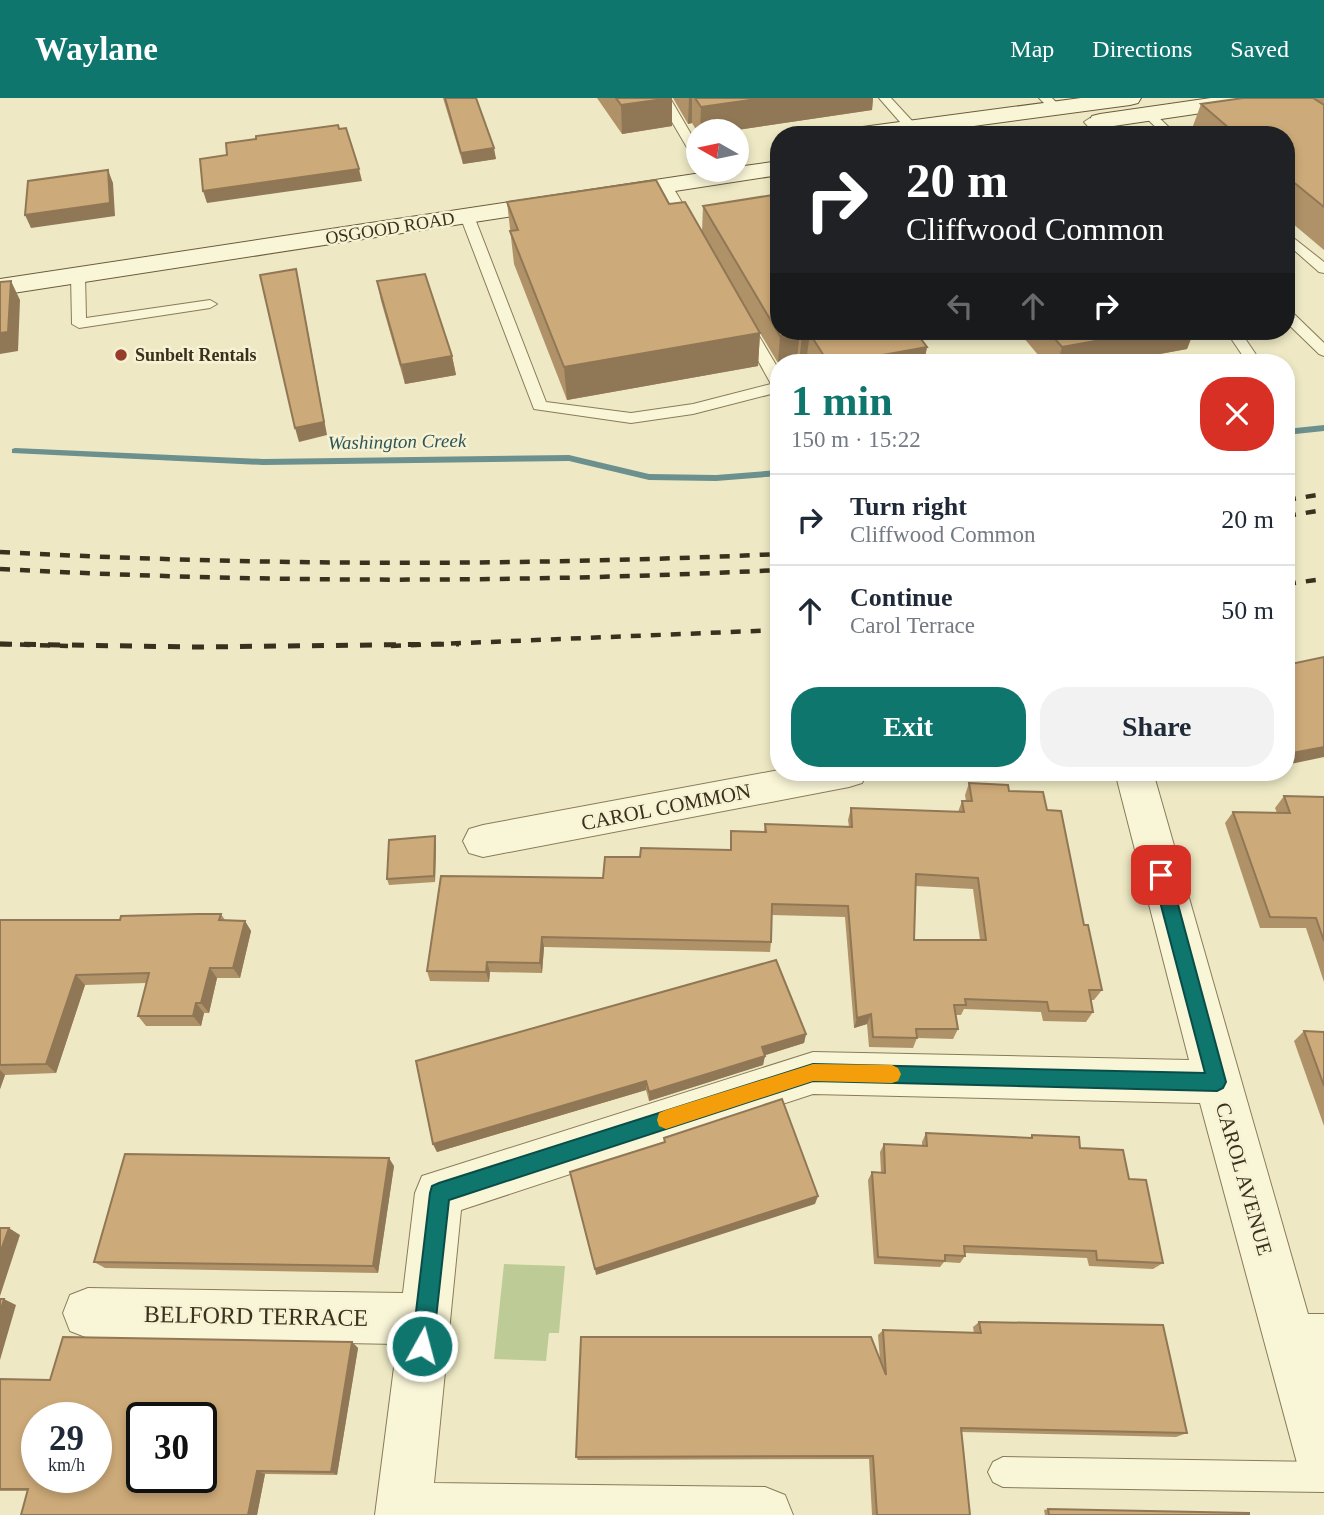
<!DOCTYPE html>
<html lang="en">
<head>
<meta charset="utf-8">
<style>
  :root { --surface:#fff; --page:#f2f2f3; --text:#1f2937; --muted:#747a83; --line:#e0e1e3; --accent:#0f766e }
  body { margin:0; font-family:Georgia,serif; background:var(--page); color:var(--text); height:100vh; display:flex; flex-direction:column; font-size:26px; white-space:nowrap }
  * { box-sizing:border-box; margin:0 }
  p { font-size:23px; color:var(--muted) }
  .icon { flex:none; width:38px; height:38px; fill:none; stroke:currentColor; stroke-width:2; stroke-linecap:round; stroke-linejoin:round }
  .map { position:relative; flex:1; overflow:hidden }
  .sheet { position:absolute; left:770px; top:256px; width:525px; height:427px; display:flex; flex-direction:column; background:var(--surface); border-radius:28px; box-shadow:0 4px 10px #0003 }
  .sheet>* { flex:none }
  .guide { position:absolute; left:770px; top:28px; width:525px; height:214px; border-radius:28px; box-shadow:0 4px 10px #0003; background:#202124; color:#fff; overflow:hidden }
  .needle { width:46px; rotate:279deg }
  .fabs { position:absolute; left:686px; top:21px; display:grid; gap:14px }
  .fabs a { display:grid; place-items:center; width:63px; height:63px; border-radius:50%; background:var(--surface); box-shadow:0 4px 10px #0003; font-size:35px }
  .speed { position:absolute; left:21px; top:1304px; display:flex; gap:14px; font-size:35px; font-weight:700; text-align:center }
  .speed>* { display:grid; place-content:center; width:91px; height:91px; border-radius:50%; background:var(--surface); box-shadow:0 4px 10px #0003; line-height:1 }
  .speed small { font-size:18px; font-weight:400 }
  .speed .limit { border:4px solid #111; border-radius:10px; background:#fff; color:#111 }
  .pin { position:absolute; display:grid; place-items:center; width:60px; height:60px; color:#fff; margin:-30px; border-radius:14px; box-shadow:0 4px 10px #0006 }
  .me { position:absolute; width:77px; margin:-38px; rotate:7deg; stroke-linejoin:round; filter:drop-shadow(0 0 5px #0008) }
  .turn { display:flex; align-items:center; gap:24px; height:147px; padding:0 21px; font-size:32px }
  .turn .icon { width:91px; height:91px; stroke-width:2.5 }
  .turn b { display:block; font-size:49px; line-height:60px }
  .lanes { display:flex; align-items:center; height:66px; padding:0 21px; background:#0003; justify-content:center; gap:35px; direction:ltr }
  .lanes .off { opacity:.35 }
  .round { display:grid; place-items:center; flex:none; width:74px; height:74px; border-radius:28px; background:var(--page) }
  .summary { display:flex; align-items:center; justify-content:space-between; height:119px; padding:0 21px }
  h1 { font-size:42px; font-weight:700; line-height:52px; color:var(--accent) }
  .primary-button { display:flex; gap:14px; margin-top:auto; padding:14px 21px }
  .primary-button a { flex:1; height:80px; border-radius:28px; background:var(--accent); color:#fff; font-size:28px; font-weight:700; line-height:80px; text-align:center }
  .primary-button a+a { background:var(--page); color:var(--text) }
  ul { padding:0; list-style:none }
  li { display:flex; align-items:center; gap:21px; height:91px; padding:0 21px; border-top:2px solid var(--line) }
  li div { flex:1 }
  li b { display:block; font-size:26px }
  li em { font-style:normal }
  header { display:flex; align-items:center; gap:42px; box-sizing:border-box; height:98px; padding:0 35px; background:var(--accent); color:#fff }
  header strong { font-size:33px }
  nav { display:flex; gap:38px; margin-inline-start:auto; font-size:24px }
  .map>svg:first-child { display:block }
  .green { fill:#bdcc97 }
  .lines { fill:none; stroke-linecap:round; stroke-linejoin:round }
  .stream { fill:#6c908d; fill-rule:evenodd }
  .lane-casing { stroke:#897b5a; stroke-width:2 }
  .street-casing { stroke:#897b5a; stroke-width:2 }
  .secondary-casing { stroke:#6b5c3d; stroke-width:2 }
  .lane { fill:#f9f5d7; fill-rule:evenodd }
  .street { fill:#f9f5d7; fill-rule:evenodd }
  .secondary { fill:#f9f5d7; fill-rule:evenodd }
  .rail-far1 { stroke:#39301e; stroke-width:4.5; stroke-dasharray:10 10; stroke-linecap:butt }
  .rail { stroke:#39301e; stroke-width:5; stroke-dasharray:12 12; stroke-linecap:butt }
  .wall { fill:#b09268; fill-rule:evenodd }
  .shaded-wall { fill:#907755 }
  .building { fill:#cdaa79; stroke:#907755; stroke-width:2; fill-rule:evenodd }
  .route { fill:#0f766e; stroke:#0a4d48; stroke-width:2 }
  .slow { fill:#f59e0b }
  .poi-dot { fill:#983c2a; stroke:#f6f2d3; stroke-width:2.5 }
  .labels { text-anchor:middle; stroke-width:5; stroke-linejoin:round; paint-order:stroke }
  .far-street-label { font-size:18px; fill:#39301e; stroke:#f6f2d3 }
  .far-poi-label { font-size:18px; font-weight:bold; fill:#39301e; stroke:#f6f2d3; text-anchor:start }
  .far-water-label { font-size:19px; font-style:italic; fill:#2d5458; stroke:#f6f2d3 }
  .street-label { font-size:21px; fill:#39301e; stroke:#f6f2d3 }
  .near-street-label { font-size:24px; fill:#39301e; stroke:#f6f2d3 }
</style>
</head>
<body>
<header>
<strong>Waylane</strong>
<nav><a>Map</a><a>Directions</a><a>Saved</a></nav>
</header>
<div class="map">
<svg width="1324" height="1417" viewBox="0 0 1324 1417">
  <rect width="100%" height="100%" fill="#eee9c4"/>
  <!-- green -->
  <path class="green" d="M504 1166 565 1168 559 1235H549L546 1263 494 1261Z"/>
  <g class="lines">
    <!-- stream -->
    <path class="stream" d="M1324 327V333L1286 337V331Z
      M15 350 263 361 569 357 649 376 716 377 779 372V378L716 383 649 382 569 363 263 367 12 355V351Z"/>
    <!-- lane casing -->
    <g class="lane-casing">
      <path id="lane" d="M658 0H670L698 48V62L692 58Z
        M879 0H891L915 26V32H907Z
        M1039 0H1052L1062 10 1052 13Z
        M1148 12 1152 13 1177 37H1164L1142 16Z
        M1090 20 1109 37H1096L1084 24Z
        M1028 29 1037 37H1024L1022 33Z
        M665 82 671 86 697 130 695 133 690 134 683 130 659 86Z
        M467 114 474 118 546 304 631 315 693 306 771 286 739 228 746 224 753 228 779 272V294L693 316 631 325 534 311 460 118Z
        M1286 134 1324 164V175L1319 174 1286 145Z
        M78 173 85 177 86 220 210 202 217 206 210 210 79 230 72 226 71 177Z
        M1286 212 1291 213 1324 245V258L1319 256 1286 224Z
        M1226 233H1240L1261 264H1247Z
        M1003 1359 1324 1364V1394L1003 1389 993 1384 988 1374 993 1364Z"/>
    </g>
    <!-- street casing -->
    <g class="street-casing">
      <path id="street" d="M779 672 868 674 862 685 849 689 483 759 469 755 463 743 469 731 483 727Z
        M1115 674H1153L1308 1216H1324V1392L1305 1384 1297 1365 1200 1005 813 996 461 1112 434 1385 765 1389 785 1397 793 1417H375L397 1246 88 1240 70 1233 63 1215 70 1197 88 1190 403 1195 415 1095 422 1078 813 954 1189 962Z"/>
    </g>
    <!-- secondary casing -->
    <g class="secondary-casing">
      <path id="secondary" d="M1081 0H1141L1138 5 1130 7 907 37H844L847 32 855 30Z
        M1211 0H1267L1264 5 1256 7 1100 30 1092 28 1089 23 1092 18 1100 16Z
        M779 63V77L0 197V181L721 72H737V69Z"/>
    </g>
    <!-- lane -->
    <use href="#lane" class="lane"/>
    <!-- street -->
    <use href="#street" class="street"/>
    <!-- secondary -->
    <use href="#secondary" class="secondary"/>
    <!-- rail-far1 -->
    <path class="rail-far1" d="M1286 402 1324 396
      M1286 418 1324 412
      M0 454C260 468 519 468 779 456
      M0 471C260 485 519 485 779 472
      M1286 486 1324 481
      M0 546 68 548
      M391 548 779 532"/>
    <!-- rail -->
    <path class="rail" d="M0 546 195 549 459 546"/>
  </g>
  <!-- wall -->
  <path class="wall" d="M443 0H476L496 61 463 66Z
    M597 0H672V28L622 36Z
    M673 0H873L872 12 730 33H698V35L692 25 688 26Z
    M1315 0H1324V152L1286 120V37H1191L1190 36 1201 6 1315 1Z
    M507 104 669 106 702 133 703 108 915 233 927 249 924 264H807L806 263 799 264 797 261 778 265 760 235 758 268 567 302 514 166Z
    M377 183 452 258 456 277 405 286 381 203Z
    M1018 233H1194L1187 251 1116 264H1044Z
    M969 685 1009 693 1047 712 1084 827 1102 892 1094 902H1091L1093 914 1086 924 1043 923 1041 914 964 911 961 917H955L958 931 953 941 917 940 913 950 869 949 867 926 854 930 845 819 772 817 771 844 770 854 544 849 542 875 490 874 489 884 430 883 427 873 603 780 640 759 730 752 731 733 764 734 765 726 849 729 848 722 851 710 958 714 962 703H966L965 697ZM916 788 973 791 980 842H914Z
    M1284 698 1324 699V884L1306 830H1260L1225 725 1233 714 1277 715 1275 710Z
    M435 738 436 744 435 784 389 787 387 781Z
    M221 816 225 822 245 823 251 833 240 880H217L209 915H204L201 928H146L138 918 146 885 85 887 56 975 5 977 0 991V822H120Z
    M1304 933 1324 934V1028L1294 943Z
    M806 936 804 945 765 957 763 967 649 1003 646 992 437 1054 433 1046Z
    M926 1035 1030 1040 1032 1037 1080 1050 1129 1081 1163 1165 1153 1171 1089 1168 1087 1160 965 1155V1158L960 1165 944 1164 940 1169 874 1166 868 1082 872 1074 881 1075 880 1054 884 1046 922 1048V1044Z
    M394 1068 378 1175 105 1170 94 1164Z
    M979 1224 1187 1335 1176 1339 961 1334 970 1417H872L869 1361 578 1362 576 1359 880 1262 878 1237 883 1232 974 1235 973 1229Z
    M352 1244 358 1250 337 1377 265 1376 257 1417H21L28 1393H0V1281L50 1282Z
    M1048 1411 1249 1417H1045L1044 1412Z"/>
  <!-- shaded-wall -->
  <path class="shaded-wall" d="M672 0V28L622 36 621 7Z
    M689 0H692V25L688 26Z
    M764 0H873L872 12 730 33H700L701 9Z
    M494 50 496 61 463 66 461 55Z
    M359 71 362 83 207 105 203 93Z
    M108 72 113 85 115 118 31 130 25 117Z
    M296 171 299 185 327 337 299 344 295 330Z
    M11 183 20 202 18 253 0 256V235Z
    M1151 233H1194L1187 251 1116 264H1058L1062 249Z
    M800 234 797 261 778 265 780 238Z
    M760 235 758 268 567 302 564 269Z
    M810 236 806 263 799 264 802 237Z
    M927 249 924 264H844Z
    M452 258 456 277 405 286 401 267Z
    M1324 649V659L1286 667V658L1287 656Z
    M435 738 436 744 435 784 434 778Z
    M245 823 251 833 240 880 233 870Z
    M542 839 544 849 542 875 540 865Z
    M487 864 490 874 489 884 486 874Z
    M210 870 217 880 209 915 201 905Z
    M76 877 85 887 56 975 46 966Z
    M196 905 204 915 201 928 193 918Z
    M871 916 867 926 854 930 857 920Z
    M806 936 804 945 760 959 762 949Z
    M765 958 763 967 649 1003V994Z
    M0 972 5 977 0 991Z
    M646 983V992L437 1054 433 1046Z
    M389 1060 394 1068 378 1175 373 1168Z
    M818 1098 815 1106 596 1177 595 1171Z
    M9 1130 20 1137 0 1198V1155Z
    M4 1201 16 1207 0 1262V1215Z
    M352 1244 358 1250 337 1377 331 1374Z
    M257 1373 265 1376 257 1417H248Z"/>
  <!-- building -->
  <path class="building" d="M445 0H476L494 50 461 55Z
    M616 0H671L621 7Z
    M695 0H764L701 9Z
    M1243 0H1313L1324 7V109L1286 78V37H1237L1201 6Z
    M338 27 339 31 346 30 359 71 203 93 200 61 227 57 226 45 256 41V38Z
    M108 72 110 105 25 117 28 83Z
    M656 82 669 106 685 104 760 235 564 269 510 133 518 132 507 104Z
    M779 96V233H915L927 249 844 264H828L810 236 802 237 800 234 780 238 703 108Z
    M296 171 324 324 295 330 260 177Z
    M425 176 452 258 401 267 377 183Z
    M11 183 8 234 0 235V184Z
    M1048 233H1151L1062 249Z
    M1324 559V649L1287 656 1286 655V567Z
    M969 685 1008 687 1009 693 1043 694 1047 712 1061 713 1084 827H1088L1102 892H1089L1093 914 1049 913 1047 904 965 901 966 907H954L958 931H916L917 940 873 939 871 916 857 920 848 808 772 806 771 844 542 839 540 865 487 864 486 874 427 873 441 778 603 780 605 759H640L641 750 731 752V733L766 734 765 726 852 729 851 710 964 714 962 703H972ZM916 776 978 780 986 842H914Z
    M1284 698 1324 699V843L1316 820 1270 819 1233 714 1290 715Z
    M435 738 434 778 387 781 389 742Z
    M198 816H221L219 822 245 823 233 870H210L201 905H196L193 918H138L149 875 76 877 46 966 0 967V822H120L121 818Z
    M776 862 806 936 762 949 765 958 649 994 646 983 433 1046 416 963Z
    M1304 933 1324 934V988Z
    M782 1001 818 1098 595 1171 570 1074 665 1044 664 1040Z
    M926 1035 1032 1040V1037L1079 1039 1080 1050 1123 1052 1129 1081 1146 1082 1163 1165 1097 1162 1096 1153 964 1148 965 1158 945 1157V1163L878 1159 872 1074 885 1075 884 1046 927 1048Z
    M125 1056 389 1060 373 1168 94 1164Z
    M0 1130H9L0 1155Z
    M0 1201H4L0 1215Z
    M979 1224 1163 1227 1187 1335 961 1330 970 1417H877L873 1358 576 1359 581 1239H871L886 1277 883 1232 981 1235Z
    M63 1239 352 1244 331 1374 257 1373 248 1417H21L28 1391H0V1281L50 1282ZM37 1320H96V1379H37ZM142 1320H201V1379H142Z
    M1048 1411 1249 1415V1417H1049Z"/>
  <!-- route -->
  <path class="route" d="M1161 770 1167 772 1170 777 1226 984 1223 990 1217 993 813 983 449 1102 433 1248 430 1256 422 1259 415 1256 412 1248 430 1095 432 1088 439 1085 813 966 1205 975 1153 777 1155 772Z"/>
  <!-- slow -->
  <path class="slow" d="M813 966 892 967 898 970 901 976 898 983 892 985 813 983 666 1031 659 1028 657 1022 659 1015 666 1012Z"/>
  <!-- markers -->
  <circle class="poi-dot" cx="121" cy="257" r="7"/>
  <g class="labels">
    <!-- far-street labels -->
    <g class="far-street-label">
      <text transform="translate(390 130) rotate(-9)" y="6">OSGOOD ROAD</text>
    </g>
    <!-- far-poi labels -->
    <g class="far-poi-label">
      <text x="135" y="263">Sunbelt Rentals</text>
    </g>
    <!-- far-water labels -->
    <g class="far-water-label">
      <text transform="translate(397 343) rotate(-1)" y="7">Washington Creek</text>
    </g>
    <!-- street labels -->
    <g class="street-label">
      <text transform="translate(666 709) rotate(-11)" y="7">CAROL COMMON</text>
      <text transform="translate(1244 1081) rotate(74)" y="7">CAROL AVENUE</text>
    </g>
    <!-- near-street labels -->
    <g class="near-street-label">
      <text transform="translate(256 1218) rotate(1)" y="8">BELFORD TERRACE</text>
    </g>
  </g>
</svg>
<div class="fabs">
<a><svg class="needle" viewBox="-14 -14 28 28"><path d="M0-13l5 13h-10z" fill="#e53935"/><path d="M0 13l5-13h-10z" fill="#747a83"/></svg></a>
</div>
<div class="speed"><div>29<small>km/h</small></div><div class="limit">30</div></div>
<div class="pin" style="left:1161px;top:777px;background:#d93025"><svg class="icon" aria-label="arrive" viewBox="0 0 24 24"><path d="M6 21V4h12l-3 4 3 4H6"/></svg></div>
<svg class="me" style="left:422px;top:1248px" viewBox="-20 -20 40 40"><circle r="17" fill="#0f766e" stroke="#fff" stroke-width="3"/><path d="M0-11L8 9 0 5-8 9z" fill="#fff"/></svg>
<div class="guide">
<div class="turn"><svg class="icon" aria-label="right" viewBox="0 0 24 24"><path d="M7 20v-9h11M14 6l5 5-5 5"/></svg><div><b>20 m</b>Cliffwood Common</div></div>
<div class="lanes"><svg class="icon off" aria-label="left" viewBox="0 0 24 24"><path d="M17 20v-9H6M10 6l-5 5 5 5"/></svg><svg class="icon off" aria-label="ahead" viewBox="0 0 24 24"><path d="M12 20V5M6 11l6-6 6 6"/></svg><svg class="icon" aria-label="right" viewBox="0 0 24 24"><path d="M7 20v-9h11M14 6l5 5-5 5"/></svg></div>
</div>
<section class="sheet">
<div class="summary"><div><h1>1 min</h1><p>150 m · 15:22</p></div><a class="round" style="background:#d93025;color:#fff"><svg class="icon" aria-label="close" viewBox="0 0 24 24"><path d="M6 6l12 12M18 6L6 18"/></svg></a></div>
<ul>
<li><svg class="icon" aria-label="right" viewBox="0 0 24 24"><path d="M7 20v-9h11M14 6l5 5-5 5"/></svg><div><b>Turn right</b><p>Cliffwood Common</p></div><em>20 m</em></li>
<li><svg class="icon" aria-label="ahead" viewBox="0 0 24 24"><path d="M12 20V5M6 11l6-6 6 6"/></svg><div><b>Continue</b><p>Carol Terrace</p></div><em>50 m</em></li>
</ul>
<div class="primary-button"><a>Exit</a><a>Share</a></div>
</section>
</div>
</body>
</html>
